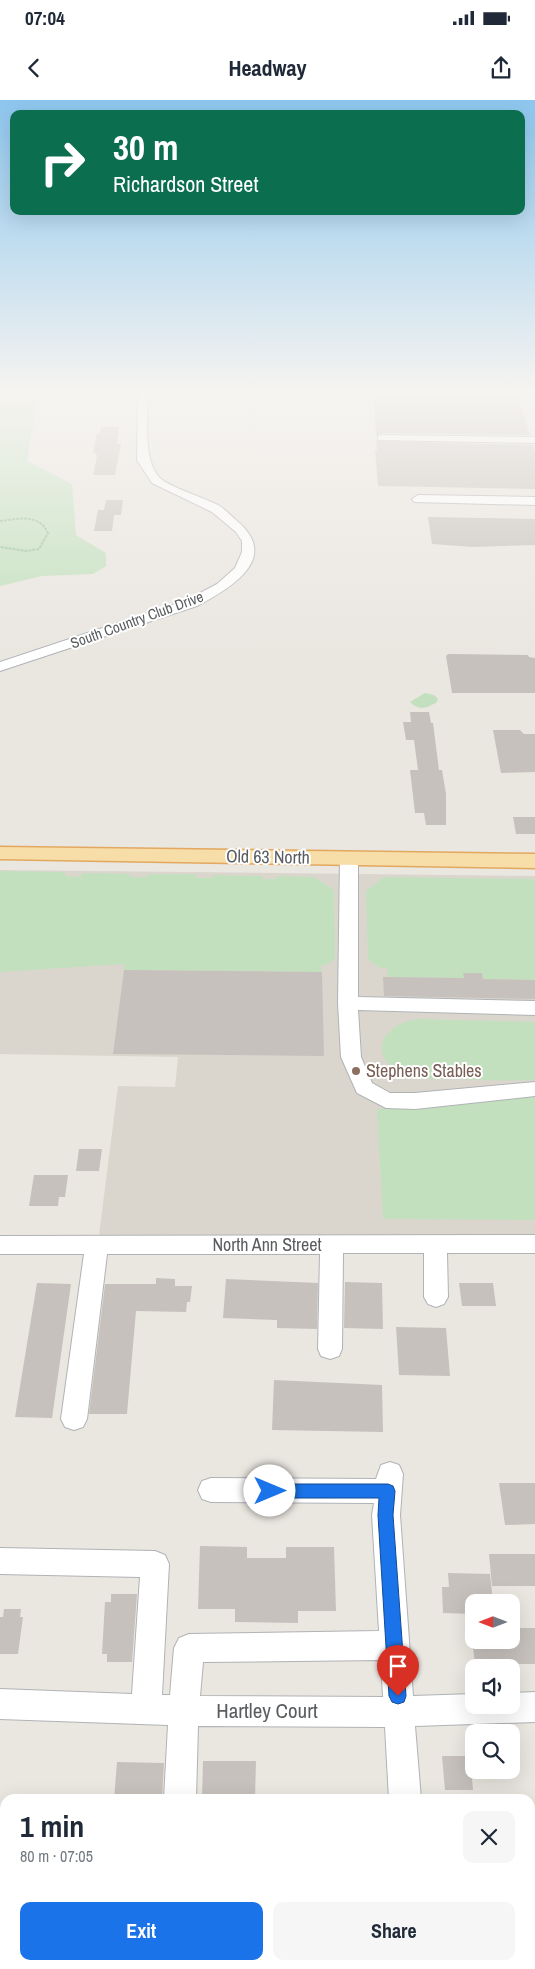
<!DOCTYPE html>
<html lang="en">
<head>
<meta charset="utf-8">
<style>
  :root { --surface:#fff; --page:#f6f6f7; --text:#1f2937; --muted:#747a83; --accent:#1a73e8 }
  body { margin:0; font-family:"Archivo Narrow",sans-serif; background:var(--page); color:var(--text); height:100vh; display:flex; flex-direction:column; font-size:19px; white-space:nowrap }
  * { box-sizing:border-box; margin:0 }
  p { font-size:16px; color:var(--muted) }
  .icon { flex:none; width:28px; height:28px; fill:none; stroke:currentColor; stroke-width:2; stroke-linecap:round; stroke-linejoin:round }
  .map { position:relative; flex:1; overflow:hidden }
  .side { position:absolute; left:0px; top:1694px; width:535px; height:176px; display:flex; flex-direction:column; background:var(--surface); border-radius:15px 15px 0 0; box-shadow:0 5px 20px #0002 }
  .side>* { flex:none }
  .banner { position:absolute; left:10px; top:10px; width:515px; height:105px; border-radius:10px; box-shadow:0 5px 20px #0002; background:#0b6e4f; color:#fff; overflow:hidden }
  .needle { width:32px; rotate:270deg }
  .tools { position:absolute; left:465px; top:1494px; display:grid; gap:10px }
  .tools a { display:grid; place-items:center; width:55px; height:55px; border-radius:10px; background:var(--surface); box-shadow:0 5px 20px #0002; font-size:25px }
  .pin { position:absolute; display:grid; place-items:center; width:42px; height:42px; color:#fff; margin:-51px -21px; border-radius:50% 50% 50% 0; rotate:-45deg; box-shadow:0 0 5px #0007 }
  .pin .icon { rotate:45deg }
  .me { position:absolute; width:55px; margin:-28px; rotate:90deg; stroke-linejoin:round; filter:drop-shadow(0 0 4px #0008) }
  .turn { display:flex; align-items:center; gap:18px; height:105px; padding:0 20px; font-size:22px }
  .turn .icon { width:65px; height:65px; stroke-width:2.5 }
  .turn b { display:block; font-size:35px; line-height:42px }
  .round { display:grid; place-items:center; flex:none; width:52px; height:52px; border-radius:10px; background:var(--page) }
  .overview { display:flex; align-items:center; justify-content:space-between; height:85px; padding:0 20px }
  h1 { font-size:30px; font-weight:700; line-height:38px }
  .primary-button { display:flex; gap:10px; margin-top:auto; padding:10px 20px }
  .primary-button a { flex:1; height:58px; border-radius:10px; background:var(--accent); color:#fff; font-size:20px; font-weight:700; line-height:58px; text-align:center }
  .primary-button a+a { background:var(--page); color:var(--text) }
  .status { display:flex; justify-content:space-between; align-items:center; height:35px; padding:0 25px; background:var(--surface); direction:ltr }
  .status svg { height:14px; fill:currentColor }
  header { display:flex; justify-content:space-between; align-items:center; height:65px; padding:0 20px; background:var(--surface); font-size:22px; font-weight:700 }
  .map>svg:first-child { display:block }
  .education { fill:#dad6ce }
  .green { fill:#c3e0be }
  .building { fill:#c6c1bc }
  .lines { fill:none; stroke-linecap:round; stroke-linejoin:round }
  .minor-casing { stroke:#b0b3b6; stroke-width:2 }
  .major-casing { stroke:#e3a860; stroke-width:3 }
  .path { stroke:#99c39e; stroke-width:2; stroke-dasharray:3 1; stroke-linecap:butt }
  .minor { fill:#fff; fill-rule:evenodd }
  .major { fill:#f7dda8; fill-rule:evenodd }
  .route { fill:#1a73e8; stroke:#114b97 }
  .education-dot { fill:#8d6e63; stroke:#fff; stroke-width:2 }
  .labels { text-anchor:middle; stroke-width:4; stroke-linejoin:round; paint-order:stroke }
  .far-street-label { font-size:15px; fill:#595d5f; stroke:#fff }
  .street-label { font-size:18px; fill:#595d5f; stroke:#fff }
  .education-label { font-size:18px; fill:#785e54; stroke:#fff; text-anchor:start }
  .near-street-label { font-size:21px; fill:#595d5f; stroke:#fff }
</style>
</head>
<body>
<div class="status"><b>07:04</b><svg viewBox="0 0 49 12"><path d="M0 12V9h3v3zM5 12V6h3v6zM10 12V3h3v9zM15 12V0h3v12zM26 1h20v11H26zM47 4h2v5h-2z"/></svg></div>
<header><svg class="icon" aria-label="back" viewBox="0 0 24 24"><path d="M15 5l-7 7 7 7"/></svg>Headway<svg class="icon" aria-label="share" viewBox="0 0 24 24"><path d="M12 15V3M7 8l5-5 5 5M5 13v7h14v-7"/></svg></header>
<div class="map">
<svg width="535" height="1869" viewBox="0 0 535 1869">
  <rect width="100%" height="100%" fill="#eae6e0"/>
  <!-- education -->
  <path class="education" d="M0 770 535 776V1149L98 1143 118 986 175 987 178 957 0 954Z"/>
  <!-- green -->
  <path class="green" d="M0 290H39L27 361 72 384 76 435 106 453V466L93 474 42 476 0 486Z
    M425 593 434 595 438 599 436 603C425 608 420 611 410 602Z
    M0 771 65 772V776L81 777 82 773 130 774 129 777H147L148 774H195L196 778H213V775L262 776V779H277V776L314 777 334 790 335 859 326 865H321V872L124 870 125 864 0 872Z
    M384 777 535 779V880L483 879 482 873H464V878L388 877 387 868H380L368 860 366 791Z
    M418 919 535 922V980C509 981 484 980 458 979 443 979 426 980 412 977 368 965 374 925 418 919Z
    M535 996V1120L383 1119 377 1009Z"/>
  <!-- building -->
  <path class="building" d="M407 294 518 295 530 335 382 333 376 336 374 296 407 297Z
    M101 327H119L117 344H121L115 375H93L97 356 96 353H93L97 333H100Z
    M376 341 533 345 535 352V389L378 386 375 350H377Z
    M106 400H123L121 415H114L112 431H94L98 410H104Z
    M428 417 535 419V445L473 447 432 444Z
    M448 554 528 555 529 557 535 558V593H452L446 556Z
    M410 612H429L431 623H433L439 670H442L446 694V725H426L424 713H415L410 670H418L414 640H406L403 622H411Z
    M493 630H520L524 634H535V672L501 673Z
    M513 717H535V734H516Z
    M124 870 322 872 324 956 113 954Z
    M463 873H482L483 879 535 880V899L384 896 383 877 464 878Z
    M79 1049H102L99 1071H76Z
    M34 1075H68L65 1097H59L58 1106H29Z
    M156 1178 175 1179V1186H192L190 1202H187L186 1212 136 1211 127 1314H89L105 1184H156Z
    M226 1179 318 1183 317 1229 277 1228V1220L223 1218Z
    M345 1182 382 1183 383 1229 344 1228Z
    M37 1183 71 1184 52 1318 15 1317Z
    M459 1183H493L496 1206H462Z
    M396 1227 446 1228 450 1276 399 1275Z
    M274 1280 382 1285 383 1332 272 1330Z
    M499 1383H535V1424L505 1425Z
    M200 1446 247 1447V1458H286V1447H334L336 1511H298V1523L235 1522V1509H198Z
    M489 1454H535V1486H492Z
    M448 1473 490 1474 493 1502H474V1514L443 1513 442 1487H449Z
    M111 1494H137L132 1562H107V1554H102L105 1502H111Z
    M4 1509H21L20 1517H23L18 1554H0V1517H3Z
    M511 1528H535V1564H475L472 1540H511Z
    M442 1656H470L473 1690H445Z
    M203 1661H256L255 1699H202Z
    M117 1662 164 1663 162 1699H114Z"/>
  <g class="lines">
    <!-- minor casing -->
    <g class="minor-casing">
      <path id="minor" d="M138 290H148C148 315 142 360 160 378 169 387 205 398 218 405 225 409 230 415 236 420 282 458 231 488 197 506L0 571V562L187 500 217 484 235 468 242 452V441L236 432 212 412 152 383 137 360Z
        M382 335 535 337V343L378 340V336Z
        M418 395 535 397V405L414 402 412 399Z
        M349 753 355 754 358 758V897L535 901V915L358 910 361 957 372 983 390 993H415L535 982V996L415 1009 386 1008 357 993 341 957 338 903 340 758 343 754Z
        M535 1135V1153H447L448 1197 444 1204 436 1207 428 1204 424 1197V1153H343L342 1249 339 1256 330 1259 321 1256 318 1249 320 1154H107L87 1319 83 1327 74 1330 65 1327 61 1319 84 1154H0V1136Z
        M390 1362 399 1365 403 1374 400 1415 413 1596 474 1594V1605H511V1593L535 1592V1622L415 1626 421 1699H389L385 1627 198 1626 196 1699H164L168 1625 0 1619V1589L132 1594 140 1477 0 1474V1448L155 1451 165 1455 169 1464 162 1595H170L174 1548 179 1538 189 1534 379 1531 372 1415 374 1403 211 1402 202 1399 198 1390 202 1381 211 1378 376 1379 381 1365ZM381 1560 383 1597 200 1596 203 1562Z
        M155 1865H189V1869H155Z
        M399 1865H433L434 1869H400Z"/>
    </g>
    <!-- major casing -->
    <g class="major-casing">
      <path id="major" d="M0 747 535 754V768L0 759Z"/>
    </g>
    <!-- path -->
    <path class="path" d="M0 421C18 419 39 413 48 433L39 449 26 451 0 447"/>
    <!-- minor -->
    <use href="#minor" class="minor"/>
    <!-- major -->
    <use href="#major" class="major"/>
  </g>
  <!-- sky -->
  <linearGradient id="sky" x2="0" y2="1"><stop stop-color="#8dc6ee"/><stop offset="0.53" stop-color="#f6f4f1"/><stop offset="1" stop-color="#f6f4f1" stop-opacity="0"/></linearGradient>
  <rect width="535" height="551" fill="url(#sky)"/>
  <!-- route -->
  <path class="route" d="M270 1384H388L393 1386 395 1391 393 1415 406 1596 404 1602 398 1604 392 1602 389 1596 378 1415 379 1398H270L264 1396 262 1391 264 1386Z"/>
  <!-- markers -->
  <circle class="education-dot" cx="356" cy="971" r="5"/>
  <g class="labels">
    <!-- far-street labels -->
    <g class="far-street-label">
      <text transform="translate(137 520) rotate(-20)" y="5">South Country Club Drive</text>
    </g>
    <!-- street labels -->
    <g class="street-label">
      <text transform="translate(268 757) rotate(1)" y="6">Old 63 North</text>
      <text x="267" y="1151">North Ann Street</text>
    </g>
    <!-- education labels -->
    <g class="education-label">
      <text x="366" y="977">Stephens Stables</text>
    </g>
    <!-- near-street labels -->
    <g class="near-street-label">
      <text x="267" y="1618">Hartley Court</text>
    </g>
  </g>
</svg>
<div class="tools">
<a><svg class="needle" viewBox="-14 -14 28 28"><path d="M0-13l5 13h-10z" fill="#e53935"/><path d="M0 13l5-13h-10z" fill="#747a83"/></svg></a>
<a><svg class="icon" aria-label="sound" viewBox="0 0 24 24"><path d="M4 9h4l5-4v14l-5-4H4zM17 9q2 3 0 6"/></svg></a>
<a><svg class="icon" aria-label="search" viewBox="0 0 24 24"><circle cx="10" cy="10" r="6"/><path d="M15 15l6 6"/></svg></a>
</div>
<div class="pin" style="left:398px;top:1596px;background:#d93025"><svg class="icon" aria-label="arrive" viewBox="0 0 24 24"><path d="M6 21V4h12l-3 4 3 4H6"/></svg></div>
<svg class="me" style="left:270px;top:1391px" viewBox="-20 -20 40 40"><circle r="19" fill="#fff"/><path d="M0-13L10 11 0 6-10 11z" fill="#1a73e8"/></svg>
<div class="banner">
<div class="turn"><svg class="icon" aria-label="right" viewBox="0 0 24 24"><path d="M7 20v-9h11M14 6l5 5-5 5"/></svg><div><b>30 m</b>Richardson Street</div></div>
</div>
<section class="side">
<div class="overview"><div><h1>1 min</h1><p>80 m · 07:05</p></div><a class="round"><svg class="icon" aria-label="close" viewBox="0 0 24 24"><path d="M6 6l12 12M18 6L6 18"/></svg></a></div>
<div class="primary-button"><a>Exit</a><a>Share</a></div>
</section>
</div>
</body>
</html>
